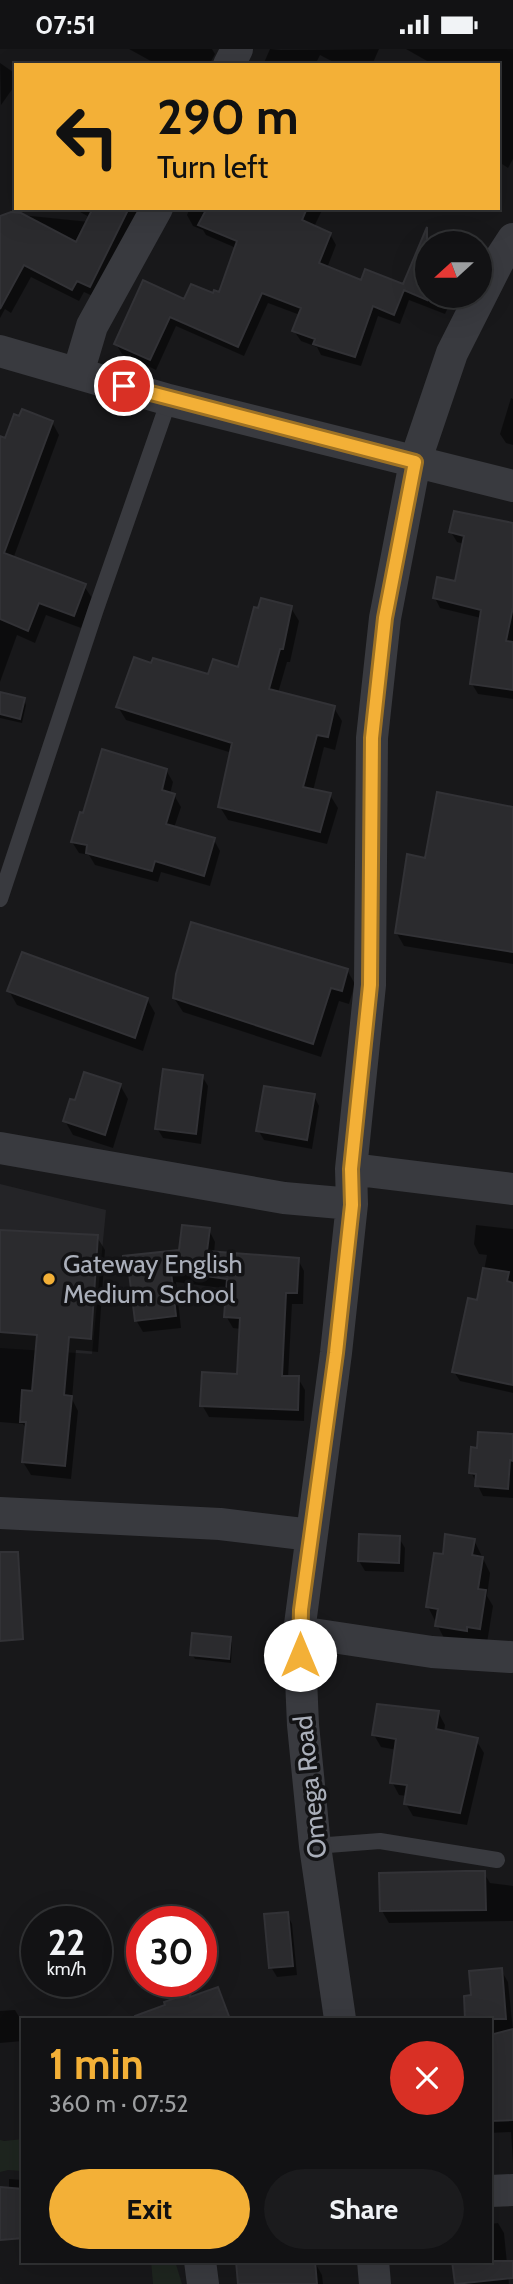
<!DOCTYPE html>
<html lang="en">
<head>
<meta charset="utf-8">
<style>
  :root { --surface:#121214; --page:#1b1b1d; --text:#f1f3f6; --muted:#9c9ea0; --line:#313234; --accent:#f3b037 }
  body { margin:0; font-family:Cabin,sans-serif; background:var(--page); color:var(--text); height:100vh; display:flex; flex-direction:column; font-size:26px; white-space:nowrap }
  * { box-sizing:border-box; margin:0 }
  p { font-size:23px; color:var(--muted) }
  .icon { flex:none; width:38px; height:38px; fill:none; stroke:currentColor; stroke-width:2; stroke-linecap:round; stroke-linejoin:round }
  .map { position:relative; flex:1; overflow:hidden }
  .drawer { position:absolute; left:21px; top:1969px; width:471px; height:245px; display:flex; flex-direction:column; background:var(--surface); border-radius:0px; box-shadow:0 7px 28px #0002,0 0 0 2px var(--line) }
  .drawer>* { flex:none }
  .top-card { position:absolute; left:14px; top:14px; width:486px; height:147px; border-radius:0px; box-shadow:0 7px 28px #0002,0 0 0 2px var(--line); background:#f3b037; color:#111; overflow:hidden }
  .needle { width:46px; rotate:249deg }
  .controls { position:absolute; left:415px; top:182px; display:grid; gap:14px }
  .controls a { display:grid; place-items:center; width:77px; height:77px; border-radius:50%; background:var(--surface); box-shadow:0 7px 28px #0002,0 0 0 2px var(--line); font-size:35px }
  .speed { position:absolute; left:21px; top:1857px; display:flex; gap:14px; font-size:35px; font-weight:700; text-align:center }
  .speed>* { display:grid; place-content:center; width:91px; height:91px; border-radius:50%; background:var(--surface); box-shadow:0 7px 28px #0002,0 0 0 2px var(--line); line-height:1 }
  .speed small { font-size:18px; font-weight:400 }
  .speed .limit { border:10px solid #d22; background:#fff; color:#111 }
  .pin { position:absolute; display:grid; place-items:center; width:60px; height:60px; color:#fff; margin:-30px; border:4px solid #fff; border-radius:50%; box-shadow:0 2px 7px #0007 }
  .me { position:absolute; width:77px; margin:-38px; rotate:0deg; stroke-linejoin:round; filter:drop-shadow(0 0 5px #0008) }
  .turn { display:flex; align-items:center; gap:24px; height:147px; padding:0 28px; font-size:32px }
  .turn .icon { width:91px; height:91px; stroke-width:2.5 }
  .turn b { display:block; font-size:49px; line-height:60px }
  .round { display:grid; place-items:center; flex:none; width:74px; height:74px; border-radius:37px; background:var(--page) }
  .headline { display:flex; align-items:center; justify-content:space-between; height:119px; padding:0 28px }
  h1 { font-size:42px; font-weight:700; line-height:52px; color:var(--accent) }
  .cta { display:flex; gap:14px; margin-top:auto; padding:14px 28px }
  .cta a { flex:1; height:80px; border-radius:42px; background:var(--accent); color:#111; font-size:28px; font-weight:700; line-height:80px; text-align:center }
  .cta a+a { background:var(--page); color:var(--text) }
  .status { display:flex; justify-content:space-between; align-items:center; height:49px; padding:0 35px; background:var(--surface); direction:ltr }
  .status svg { height:19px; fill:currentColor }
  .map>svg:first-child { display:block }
  .built { fill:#242427 }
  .green { fill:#1e251f }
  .shadow { fill:#0007 }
  .building { fill:#2b2b2e; stroke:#323236; stroke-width:2 }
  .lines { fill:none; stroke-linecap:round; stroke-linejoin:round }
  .lane { stroke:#393a3f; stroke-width:16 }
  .street { stroke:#393a3f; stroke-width:32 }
  .route-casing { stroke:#9e7224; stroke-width:18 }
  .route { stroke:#f3b037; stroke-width:12 }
  .poi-dot { fill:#f3b037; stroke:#131315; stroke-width:2.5 }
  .labels { text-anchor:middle; stroke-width:7; stroke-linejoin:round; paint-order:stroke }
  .poi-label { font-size:26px; fill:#aaafba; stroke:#131315; text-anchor:start }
  .street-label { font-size:26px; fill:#aaafba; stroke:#131315 }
</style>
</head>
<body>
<div class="status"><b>07:51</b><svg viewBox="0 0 49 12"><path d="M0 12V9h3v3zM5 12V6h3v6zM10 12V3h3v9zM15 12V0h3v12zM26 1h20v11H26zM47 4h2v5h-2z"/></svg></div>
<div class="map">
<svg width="513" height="2235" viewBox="0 0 513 2235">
  <rect width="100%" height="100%" fill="#18181a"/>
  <!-- built -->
  <path class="built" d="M0 1135 106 1161 92 1305 0 1299Z"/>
  <!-- green -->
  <path class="green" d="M23 2090V2122L8 2121 0 2123V2091L4 2092Z
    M151 2212H175L182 2235H153Z"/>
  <!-- shadow -->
  <path class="shadow" d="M129 0H212L215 5 209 16H158Z
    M270 0 281 1 379 0 372 16H339L320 6 315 16H263Z
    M406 0H513V110L508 119 499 113V16H434Z
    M0 14 16 25V35L1 56Z
    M73 159H149L97 249 84 243 79 252 31 228 11 264 5 260 0 269V171L11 165 100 174Z
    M190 159H323L314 178 330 185 336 196 327 219 362 233 404 237 427 219V247H453L445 265 409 251 400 275 378 267 361 317 321 306 317 298 301 292 294 282 300 266 268 254 244 307 176 277 156 321 122 305 116 295 185 253 220 245 236 199 206 186 203 181 193 177 187 166Z
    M511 349 513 350V396L506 394 500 385Z
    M52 373 59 386 13 510 84 537 92 549 81 579 46 566 35 594 17 586 0 633V389L6 392Z
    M513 477V650L478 645 472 635 481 569 440 559 435 549 457 535 464 495 457 493 451 483Z
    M291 559 299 572 290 613H287L278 644 334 659 342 672 335 701 324 698 313 742 330 746 338 759 327 795 228 771 220 758 232 704 126 671 118 658 209 628 240 620Z
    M0 645 24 651 26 656 22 674 0 669Z
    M166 721 173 733 170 745 174 746 181 758 174 779 214 791 220 802 210 837 161 823 158 833 95 816 89 806 79 804 72 793Z
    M513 759V915L404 897 396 883 426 811Z
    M347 921 355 935 349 955 339 952 321 1008 183 963 174 949Z
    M9 942 147 950 155 964 143 1002 17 956Z
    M202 1027 208 1037 201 1095 163 1089 157 1079Z
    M120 1036 128 1050 113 1099 73 1086 65 1072 77 1054Z
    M314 1047 319 1057 312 1100 264 1091 258 1081Z
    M476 1176 513 1180V1344L460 1332 454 1323 478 1253 487 1206 479 1205 474 1195Z
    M209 1181 215 1193 214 1205 298 1211 304 1222 303 1255H292L288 1329H298L305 1341 304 1372 209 1368 202 1356 238 1327 241 1280 233 1279 226 1267 228 1240 176 1233 181 1279 143 1283 136 1271 131 1226 125 1215 180 1203Z
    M0 1182 97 1188 105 1201 98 1303 76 1301 72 1350 78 1362 71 1430 31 1426 23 1413 27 1381 23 1375 0 1373Z
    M513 1387V1449L483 1447 471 1423 479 1400Z
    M399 1489 405 1499 404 1523 365 1522 359 1512Z
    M474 1491 490 1524 487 1547 493 1557 487 1594 445 1591 428 1558 444 1507Z
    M230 1590 232 1594 231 1614 195 1610 192 1605Z
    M438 1663 445 1676 444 1683 476 1691 484 1704 467 1776 413 1767 406 1755 407 1747 399 1746 392 1733 397 1701 381 1698 374 1686Z
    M484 1824 490 1834 513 1837V1872L389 1874 382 1862Z
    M287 1865 292 1875 297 1926 277 1928 271 1918Z
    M501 1921 508 1933 513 1982V2114L511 2083 490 2084V1970H467L466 1948H473Z
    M217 1940 230 1970H153L170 1965 190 1950Z
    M15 1961 21 1971 23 1992 0 1994V1962Z
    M9 2130 23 2131V2171L9 2140Z
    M498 2174 504 2184 509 2235H457L454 2212H490V2175Z
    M238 2212H314L322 2226 323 2235H240Z"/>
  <!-- building -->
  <path class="building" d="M93 159H129L90 238 77 232 72 241 24 216 0 260V167L11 163 21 164 76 193Z
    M207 159H307L302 171 331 184 319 214 361 231 365 220 403 235 427 178V251L404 241 394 266 373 257 355 308 313 295 315 290 292 282 301 259 262 244 238 298 170 268 150 311 114 295 143 231 184 250 191 235 213 244 214 241 219 243 237 192 198 176Z
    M22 360 53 372 4 504 86 535 74 567 39 554 28 582 0 570V387L5 389 14 365 19 367Z
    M454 462 513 474V558L506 592 513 593V641L470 635 481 561 433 549 437 528 455 532 464 487 449 483Z
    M261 549 292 557 283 600H280L269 640 335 657 328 688 317 686 303 738 331 744 320 783 218 758 232 694 116 658 134 608 151 614 153 609 208 625 213 610 238 618 254 558 258 559Z
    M0 643 25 649 20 670 0 665Z
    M102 700 167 720 162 741 175 745 166 775 215 789 204 827 155 812 152 822 86 804 87 796 71 793 80 763 83 764Z
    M437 743 513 758V903L395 884 407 805 425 809Z
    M191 873 348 920 342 942 331 939 313 995 173 949 176 925Z
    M22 903 148 949 135 989 7 942Z
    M163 1020 203 1026 196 1085 155 1080Z
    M84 1023 121 1035 105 1086 63 1072 70 1050 75 1051Z
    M264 1037 315 1045 307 1091 256 1082Z
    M182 1176 210 1179 207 1202 299 1209 297 1244H286L282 1327H299L298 1361 200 1357 202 1323 237 1325 240 1269 224 1268 227 1230 171 1222 176 1267 135 1272 128 1216 123 1215V1207L179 1201Z
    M0 1181 98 1186 91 1290 69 1288 64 1346 72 1347 65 1417 22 1413 26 1373H20L22 1341 32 1342 37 1286 0 1283Z
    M483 1219 509 1223 507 1232 513 1234V1336L452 1323 468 1249 477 1251Z
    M478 1383 513 1385V1412L510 1411 508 1440 475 1437 476 1425 469 1424 471 1398 477 1399Z
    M359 1485 400 1487 399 1514 358 1512Z
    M445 1485 475 1490 472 1506 483 1508 478 1540 486 1541 480 1580 467 1578V1582L435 1577 438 1560 426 1558 434 1504 443 1505Z
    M0 1503H18L23 1590 0 1592Z
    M192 1584 231 1588 229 1610 190 1606Z
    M377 1655 439 1662 436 1680 478 1689 460 1764 404 1755 407 1736 390 1734 396 1690 372 1686Z
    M465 1822H485L486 1861 380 1862 379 1824Z
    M288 1863 293 1917 269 1919 264 1865Z
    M502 1919 506 1970H465L464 1947 471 1946 469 1922Z
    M218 1938 230 1970H135V1967L165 1956 164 1953 189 1944 190 1948Z
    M513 1980V2071L490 2072V1986Z
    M0 2138 23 2140V2189L0 2191Z
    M236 2212H315L317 2235H238Z
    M452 2212H513V2229L455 2235Z"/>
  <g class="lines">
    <!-- lane -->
    <path class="lane" d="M0 850 96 560 169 351
      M315 1797 380 1792 497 1811"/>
    <!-- street -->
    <path class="street" d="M229 16 237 0
      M0 302 169 351 513 437
      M78 324 92 277 157 159
      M0 1099 284 1149 352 1155
      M351 1120 513 1140
      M0 1464 220 1475 311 1486
      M299 1583 432 1603 510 1608
      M340 1970 315 1797 303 1676 299 1583 336 1304 352 1155 351 1120 370 936 372 689 385 569 415 413 452 304 498 213 513 190
      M490 2142 513 2141
      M200 2212 203 2235
      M373 2212 375 2235"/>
  </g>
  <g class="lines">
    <!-- route casing -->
    <g class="route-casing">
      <path id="route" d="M124 337 415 413 385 569 372 689 370 936 351 1120 352 1156 336 1304 301 1561 300 1606"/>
    </g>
    <!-- route -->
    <use href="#route" class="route"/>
  </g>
  <!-- markers -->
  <circle class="poi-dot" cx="49" cy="1230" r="7"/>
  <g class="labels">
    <!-- poi labels -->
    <g class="poi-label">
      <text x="63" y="1224">Gateway English<tspan x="63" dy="30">Medium School</tspan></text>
    </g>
    <!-- street labels -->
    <g class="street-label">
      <text transform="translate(310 1738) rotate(-96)" y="9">Omega Road</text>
    </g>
  </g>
</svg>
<div class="controls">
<a><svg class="needle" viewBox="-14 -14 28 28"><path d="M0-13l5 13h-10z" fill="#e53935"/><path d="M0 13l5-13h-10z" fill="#9c9ea0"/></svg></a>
</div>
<div class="speed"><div>22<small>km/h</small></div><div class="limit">30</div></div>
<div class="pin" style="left:124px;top:337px;background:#d93025"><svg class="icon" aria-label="arrive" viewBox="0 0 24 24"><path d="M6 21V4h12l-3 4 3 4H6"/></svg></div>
<svg class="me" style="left:300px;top:1606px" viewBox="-20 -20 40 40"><circle r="19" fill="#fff"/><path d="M0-13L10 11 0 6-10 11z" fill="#f3b037"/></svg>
<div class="top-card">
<div class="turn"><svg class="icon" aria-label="left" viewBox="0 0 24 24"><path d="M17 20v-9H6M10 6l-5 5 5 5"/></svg><div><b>290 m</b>Turn left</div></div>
</div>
<section class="drawer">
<div class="headline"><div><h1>1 min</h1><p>360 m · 07:52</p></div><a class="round" style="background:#d93025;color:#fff"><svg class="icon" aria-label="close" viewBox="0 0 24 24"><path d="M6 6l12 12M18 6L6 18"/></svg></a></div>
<div class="cta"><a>Exit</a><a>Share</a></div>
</section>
</div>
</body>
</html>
